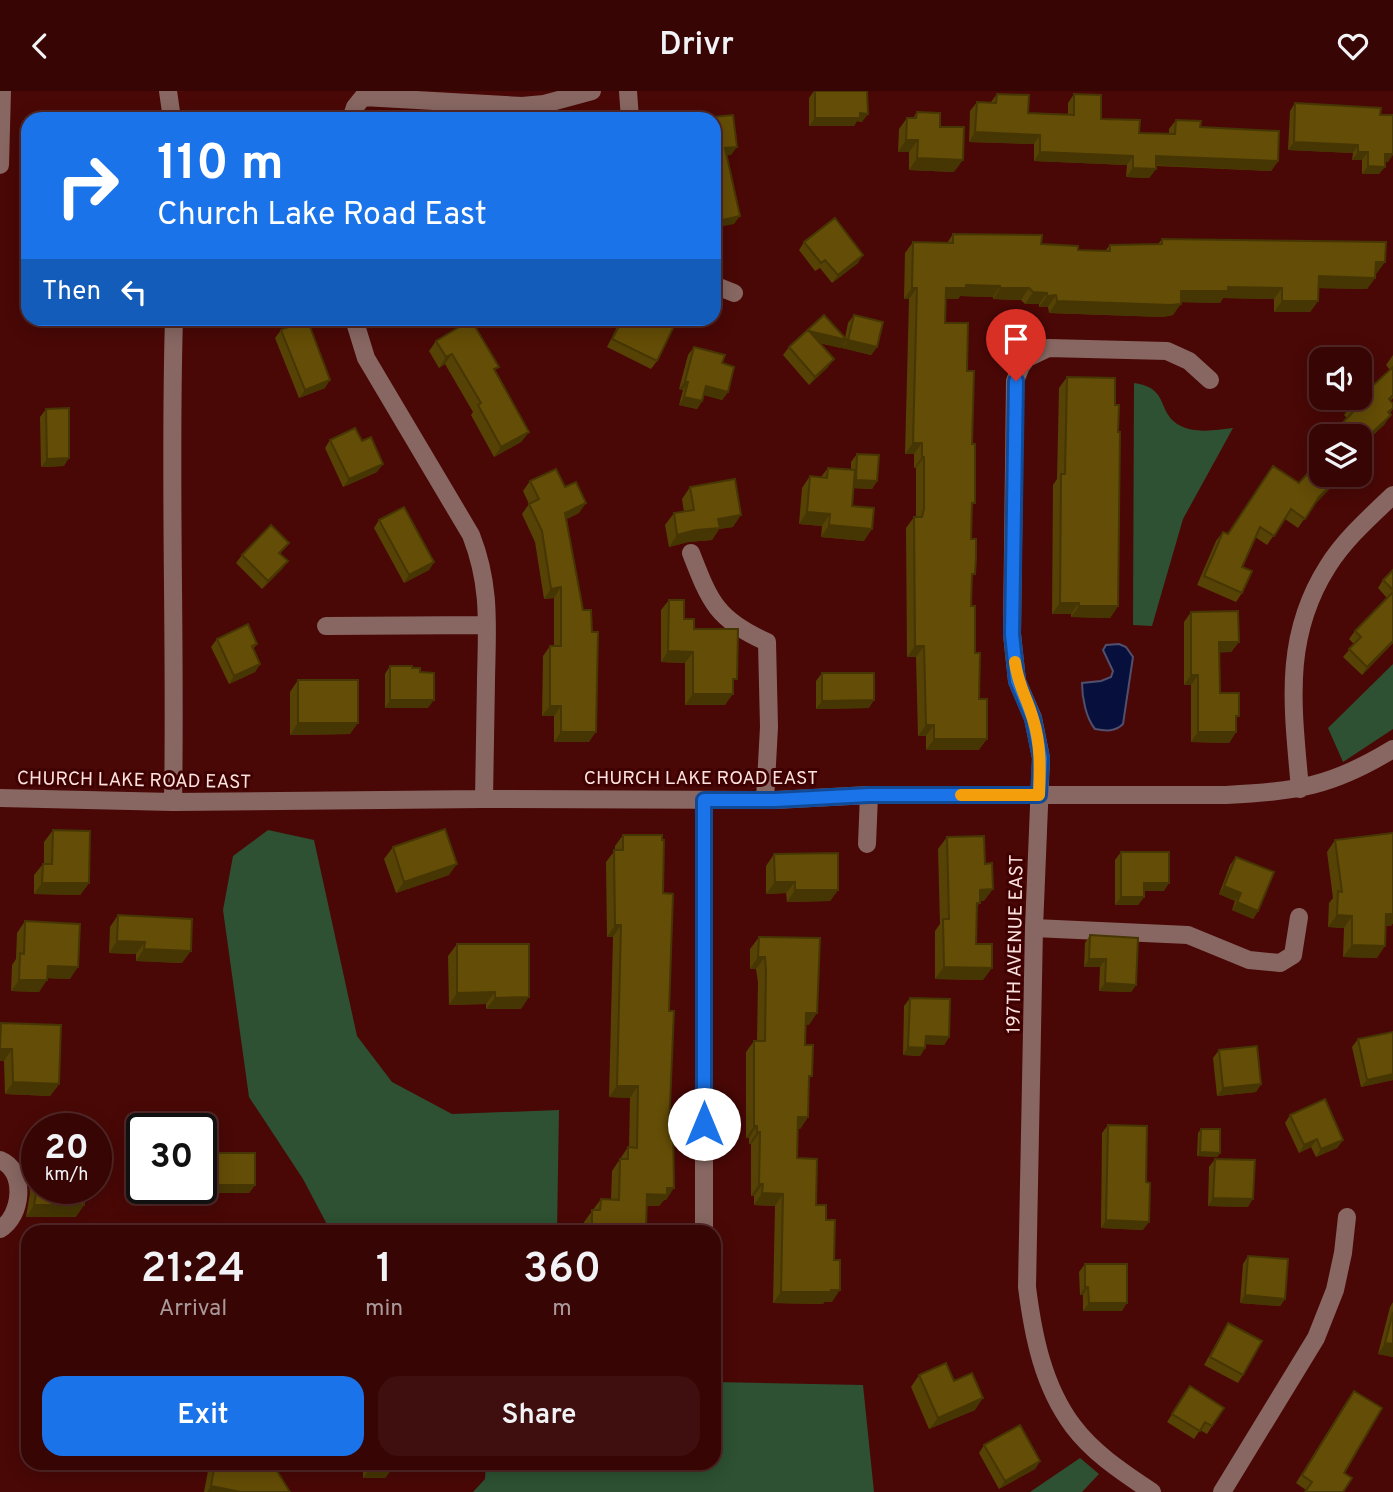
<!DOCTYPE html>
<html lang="en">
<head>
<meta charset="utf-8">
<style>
  :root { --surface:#370604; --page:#3e0f0e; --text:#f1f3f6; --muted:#aa999a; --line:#512726; --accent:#1a73e8 }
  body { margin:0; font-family:Overpass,sans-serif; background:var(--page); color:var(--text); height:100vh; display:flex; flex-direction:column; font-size:26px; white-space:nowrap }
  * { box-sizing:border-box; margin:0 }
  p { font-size:23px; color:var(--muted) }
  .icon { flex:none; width:38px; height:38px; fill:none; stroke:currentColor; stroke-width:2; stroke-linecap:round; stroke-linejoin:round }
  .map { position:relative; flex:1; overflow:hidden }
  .side { position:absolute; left:21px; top:1134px; width:700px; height:245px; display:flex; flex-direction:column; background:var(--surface); border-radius:21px; box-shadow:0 4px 18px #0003,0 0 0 2px var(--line) }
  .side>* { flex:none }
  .hud { position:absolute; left:21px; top:21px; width:700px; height:214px; border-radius:21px; box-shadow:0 4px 18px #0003,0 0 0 2px var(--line); background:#1a73e8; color:#fff; overflow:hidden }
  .buttons { position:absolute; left:1309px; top:256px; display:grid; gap:14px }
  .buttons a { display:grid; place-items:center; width:63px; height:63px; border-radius:14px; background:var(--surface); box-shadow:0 4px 18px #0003,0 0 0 2px var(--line); font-size:35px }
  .speed { position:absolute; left:21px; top:1022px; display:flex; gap:14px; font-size:35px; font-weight:700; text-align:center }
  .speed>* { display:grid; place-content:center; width:91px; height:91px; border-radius:50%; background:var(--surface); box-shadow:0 4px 18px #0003,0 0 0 2px var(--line); line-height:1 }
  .speed small { font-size:18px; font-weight:400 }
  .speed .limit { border:4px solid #111; border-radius:10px; background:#fff; color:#111 }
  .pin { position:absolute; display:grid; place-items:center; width:60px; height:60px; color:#fff; margin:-72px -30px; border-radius:50% 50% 50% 0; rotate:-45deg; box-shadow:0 0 7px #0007 }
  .pin .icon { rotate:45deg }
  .me { position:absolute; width:77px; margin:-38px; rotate:0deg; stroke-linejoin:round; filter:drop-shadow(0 0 5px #0008) }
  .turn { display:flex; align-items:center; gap:24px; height:147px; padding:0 21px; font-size:32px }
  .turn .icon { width:91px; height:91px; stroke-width:2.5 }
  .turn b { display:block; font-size:49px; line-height:60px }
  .then { display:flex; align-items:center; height:66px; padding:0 21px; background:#0003; gap:14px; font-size:26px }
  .eta { display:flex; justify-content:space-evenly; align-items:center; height:119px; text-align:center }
  .eta b { font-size:42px; font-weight:600; line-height:49px }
  .cta { display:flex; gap:14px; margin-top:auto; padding:14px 21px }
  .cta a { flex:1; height:80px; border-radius:21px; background:var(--accent); color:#fff; font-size:28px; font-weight:600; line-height:80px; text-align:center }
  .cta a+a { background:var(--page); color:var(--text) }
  header { display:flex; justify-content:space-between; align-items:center; height:91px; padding:0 21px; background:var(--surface); font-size:32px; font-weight:600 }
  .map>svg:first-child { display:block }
  .green { fill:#2d5132 }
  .water { fill:#07103c; stroke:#504f6d; stroke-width:2 }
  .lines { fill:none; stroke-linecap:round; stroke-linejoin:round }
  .minor { stroke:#886762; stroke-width:18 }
  .wall { fill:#564205 }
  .shaded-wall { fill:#463604 }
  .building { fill:#644d06; stroke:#463604; stroke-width:2 }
  .route-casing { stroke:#114b97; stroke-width:18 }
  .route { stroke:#1a73e8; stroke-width:12 }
  .slow { stroke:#f59e0b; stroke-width:12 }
  .labels { text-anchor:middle; stroke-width:6; stroke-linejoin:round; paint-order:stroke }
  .street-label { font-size:19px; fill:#fce2de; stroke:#3e0000 }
</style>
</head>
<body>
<header><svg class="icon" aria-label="back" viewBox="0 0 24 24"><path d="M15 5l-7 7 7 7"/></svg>Drivr<svg class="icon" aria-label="heart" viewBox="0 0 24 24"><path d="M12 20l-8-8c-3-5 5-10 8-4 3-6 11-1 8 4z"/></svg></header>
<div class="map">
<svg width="1393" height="1401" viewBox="0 0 1393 1401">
  <rect width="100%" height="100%" fill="#490806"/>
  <!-- green -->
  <path class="green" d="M1134 292C1170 297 1156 320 1179 334 1195 343 1216 339 1233 337L1183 428 1152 535 1133 534Z
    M1393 573V638L1343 671 1328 637Z
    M268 739 314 749 357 945 392 991 452 1023 559 1019 557 1141H331L303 1088 249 1006 223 819 233 765Z
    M714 1291 863 1294 874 1401H473L485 1388 486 1372H714Z
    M1080 1367 1099 1383 1082 1401H1030Z"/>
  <!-- water -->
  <path class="water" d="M1119 553 1126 556 1133 566 1123 633C1115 641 1106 640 1095 638 1086 627 1082 607 1082 592L1101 590 1111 586 1113 580 1103 559 1106 554Z"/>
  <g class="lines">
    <!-- minor -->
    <path class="minor" d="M168 0 172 28
      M628 0 630 28
      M351 28 355 16 363 6 522 15 544 13 592 0
      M0 74 2 0
      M714 194 734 202
      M354 228 366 267 471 444C491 495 487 535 486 589 485 628 485 668 484 708
      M691 462C710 511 717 529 767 551L769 636 765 709
      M326 535 487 534
      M1300 698C1293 617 1282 547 1328 475 1345 448 1370 426 1393 404
      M0 707 173 711 484 708 775 709 869 704H1226C1297 700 1331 696 1393 658
      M704 709V1141
      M173 711C176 550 169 389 174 228
      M867 753 869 704
      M1034 837 1188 844 1249 869 1280 872 1293 864 1299 826
      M0 1069C27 1079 22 1126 0 1138
      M1152 1401C1124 1382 1094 1363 1073 1335 1043 1295 1033 1244 1027 1196L1034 837 1041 667 1033 627 1017 590 1012 543 1015 290 1021 275 1027 267 1048 257 1167 260 1189 270 1210 289
      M1222 1401 1316 1247 1335 1199 1343 1162 1347 1126"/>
  </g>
  <!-- wall -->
  <path class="wall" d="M814 0H867L862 31 857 30 854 35H809V7Z
    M997 3 1028 22 1068 23V12L1074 3 1101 28 1139 42 1169 43V38L1176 29 1200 36 1278 70 1271 80 1156 75V78L1149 87 1126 86 1127 74 1034 70V53L969 51 970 20 977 11H991Z
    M1295 12 1380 24 1388 71H1385L1379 83H1362V69H1352L1353 62 1288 59 1290 20Z
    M917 21 940 36 954 81 909 79V61H898L899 38 907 27H913Z
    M953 143 1041 153 1078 159 1105 160 1110 154 1158 153 1162 148 1377 182H1375V187L1367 198 1318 197V210L1310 221H1274V208L1223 207 1220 212 1181 211 1173 224 1163 226 1049 222 1048 216H1039V213H1025L1021 209 993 208V206L960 205 958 208H946L945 232 967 280 972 353 971 515 975 562 979 659H926V645H918L916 566H907L906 437 914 426H916V377H914V363H905L909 208H904L905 162 913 151 947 152Z
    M804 151 858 172 832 192 820 177 815 180 799 159Z
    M854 224 877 256 871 264 842 257 843 254 841 257 819 252 828 276 809 294 783 264 789 256 845 247 848 232Z
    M621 228 649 231 651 228H673L657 270 651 278 607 256Z
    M281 239 325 297 299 307 275 247Z
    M436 250 495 280 529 341 521 351 494 366 471 324 473 321 445 273 439 277 429 260Z
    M694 256 722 272 728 301 722 309 704 304 702 310 697 318 679 314 683 299 679 298 688 264Z
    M1393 264V307L1390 310 1393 317 1384 334 1364 352 1360 367 1347 327 1344 324 1351 315 1390 279 1386 274Z
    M1067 286 1115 314 1118 515 1110 527 1071 526V523H1052L1053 394 1057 388 1059 297Z
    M46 318 64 375 41 376 40 326Z
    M330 349 377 381 343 396 325 357Z
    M1321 354V383H1344L1314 414 1298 437 1285 428 1267 454 1255 446 1242 476V502L1236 511 1197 494 1216 450 1223 441 1227 443 1299 392 1312 377 1307 372 1313 362Z
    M857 363 877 390 872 398 853 397 852 415 864 450 821 446 822 435 799 433 802 397 810 385 821 386 828 377 851 378V371Z
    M530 390 565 396 579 422 567 428 589 651H554V625H542L543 565 550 555H554V507L544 508 535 451 522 423 529 413 523 400Z
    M690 396 733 436 719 438 712 449 688 451 669 456 665 434 674 422 684 421 682 408Z
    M379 429 434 471 429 479 404 492 374 437Z
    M289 452 280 463 288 470 282 478 262 498 236 472 242 464Z
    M1393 479V552L1362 584 1343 566 1354 553 1349 548 1355 540 1387 507 1378 497 1383 489Z
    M669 509 684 528 694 538 733 594 725 614H685V572L661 571V519Z
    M1191 521 1239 551 1231 561H1219L1220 602 1236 630V641L1229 652 1191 651V594H1184V531Z
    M217 548 257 553 253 558 260 573 255 581 229 593 211 556Z
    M390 575 412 577 420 581 428 617H385V583Z
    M822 582 869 617 816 618V590Z
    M298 589 350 643 290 644V601Z
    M53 739 89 792 80 804 34 803V784L43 773H44V751Z
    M1393 742V832L1391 835H1386L1377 867 1343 866 1344 837 1328 836 1329 812 1333 807 1327 761 1335 749Z
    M623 744 663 802 669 920 666 1109H664L659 1115H647L646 1137 643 1141H584V1131L601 1108H611L612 1080 628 1056 629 1057 630 1007 609 1006 613 846H607L606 771 615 759V755Z
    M947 746 984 810H980L977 817 976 853 983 889 935 888V840L940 833 938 758Z
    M393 756 449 784 396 802 384 768Z
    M1121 761 1164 800H1144V806L1138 814H1115V769Z
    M774 763 838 799 830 810 787 811 786 802 766 803V775Z
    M1236 766 1258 820 1253 828 1232 819 1235 810 1219 803 1230 774Z
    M118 824 182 872 136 870V863L109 862 110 836Z
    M25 830 70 888 47 887 39 901 11 900 12 874 16 868 17 842Z
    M1090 844 1136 894 1131 901 1099 900 1100 876H1084L1085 852Z
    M759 846 809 934H806L805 954 809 990 808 1026 800 1038H797V1067L816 1114 826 1129 832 1211H824L823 1213 773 1212 775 1115 754 1114V1105H751V1053H749V1047H746V961L754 950H757L758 891 756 878H750V858Z
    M457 853 521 918H486V913L449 914 448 865Z
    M910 907 949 946 944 954 926 953 925 957 920 965 903 964 904 915Z
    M1 932 59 993 50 1005 5 1003 4 970H0Z
    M1393 941V989L1361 996 1352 956 1358 948Z
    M1219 959 1261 993 1256 1001 1217 1005 1213 967Z
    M1290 1024 1343 1049 1337 1057 1316 1066 1311 1056 1299 1062 1285 1032Z
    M1108 1034 1143 1139 1101 1137 1102 1042Z
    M1201 1038 1220 1062 1217 1066 1197 1065 1198 1042Z
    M34 1051H37V1097L76 1126H26L30 1102 26 1063Z
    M218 1062 255 1094 249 1102H212L213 1070Z
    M1215 1068 1248 1116 1208 1115 1209 1076Z
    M1248 1165 1285 1208 1280 1215 1240 1212 1243 1173Z
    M1085 1173 1122 1220H1083V1204H1080L1079 1181Z
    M1393 1211V1266L1378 1263 1390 1216Z
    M1228 1232 1243 1284 1238 1292 1204 1274 1223 1240Z
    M919 1284 954 1290 975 1319 929 1338 911 1296Z
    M1190 1295 1224 1317 1207 1343 1200 1339 1194 1348 1167 1331Z
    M1348 1308 1344 1382 1306 1399 1296 1392Z
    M984 1354 1040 1370 1035 1378 999 1398 979 1362Z
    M213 1372H232L290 1401H204L208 1380Z
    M363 1372H390L391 1379 385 1387H363Z"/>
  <!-- shaded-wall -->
  <path class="shaded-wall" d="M860 22 868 23 862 31 857 30 854 35H809L815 27Z
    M975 41 1040 44 1034 53 969 51Z
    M906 49H918L909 61H898Z
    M1294 51 1358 54 1353 62 1288 59Z
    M737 56 731 64 720 65 725 57Z
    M1040 61 1133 65 1127 74 1034 70Z
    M1358 61H1368L1362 69H1352Z
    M1385 63 1393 64 1388 71H1380Z
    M1156 65 1278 70 1271 80 1150 74Z
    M917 67 963 69 954 81 909 79Z
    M1368 75 1385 76 1379 83H1362Z
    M1133 77 1156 78 1149 87 1126 86Z
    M740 125 734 133 714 137V131Z
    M863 164 858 172 832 192 838 184Z
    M1376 171H1385L1377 182H1368Z
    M1319 185 1375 187 1367 198 1311 197Z
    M966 194 1000 195 993 206 960 205 958 208H938L946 197Z
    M1228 196 1282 197 1274 208 1223 207 1220 212 1174 211 1181 200Z
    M912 197H917L909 208H904Z
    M1000 197H1029L1021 209 993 208Z
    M1033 201 1047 202 1039 213H1025Z
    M1056 204 1048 216H1039L1047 205Z
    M1057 210 1181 213 1173 224 1163 226 1049 222Z
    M1282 210H1318L1310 221H1274Z
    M809 240 847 249 841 257 803 248Z
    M848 249 877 256 871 264 842 257Z
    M452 263 445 273 439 277 446 266Z
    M834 268 828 276 809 294 815 286Z
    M330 289 325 297 299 307 305 299Z
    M685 290 688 291 683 299 679 298Z
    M706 295 728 301 722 309 700 303Z
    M684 306 702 310 697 318 679 314Z
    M1391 324 1384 334 1360 356 1362 351Z
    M529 341 521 351 494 366 501 356Z
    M913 352H922L914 363H905Z
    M922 366H924L916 377H914Z
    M69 367 64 375 41 376 47 368Z
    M383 373 377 381 343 396 349 388Z
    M1342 383H1344L1313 415 1319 406Z
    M856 389 877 390 872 398 850 397Z
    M586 412 579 422 558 432 565 422Z
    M807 421 830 423 822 435 799 433Z
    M741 424 733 436 719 438 712 449 688 451 669 456 677 444 718 428Z
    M829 434 872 438 864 450 821 446Z
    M288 470 282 478 262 498 268 490Z
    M434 471 429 479 404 492 409 484Z
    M561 496 554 507 544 508 551 498Z
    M1060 512H1079L1071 523H1052Z
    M1079 515H1118L1110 527 1071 526Z
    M1393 550V552L1362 584 1367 576Z
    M1219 551H1239L1231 561 1212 562Z
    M915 555H924L916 566H907Z
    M668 560 693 561 685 572 661 571Z
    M260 573 255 581 229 593 234 585Z
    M1191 584H1198L1191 594H1184Z
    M693 603H733L725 614H685Z
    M390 609H434L428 617H385Z
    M874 609 869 617 816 618 822 610Z
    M550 615H561L554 625H542Z
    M298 632H358L350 643 290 644Z
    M926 634H934L926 645H918Z
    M561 641H596L589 651H554Z
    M1198 641H1236L1229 652 1191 651Z
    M934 648H987L979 659H926Z
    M457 773 449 784 396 802 404 791Z
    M775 791H795L786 802 766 803Z
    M42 792H89L80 804 34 803Z
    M1144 792H1169L1164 800H1138Z
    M1224 795 1241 802 1235 810 1219 803Z
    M993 798 984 810H972L980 799Z
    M795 799H838L830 810 787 811Z
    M1121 806H1144L1138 814H1115Z
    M1237 811 1258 820 1253 828 1232 819Z
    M1386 823H1393V832L1391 835H1378Z
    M1337 824 1352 825 1344 837 1328 836Z
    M615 834H621L613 846H607Z
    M117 850 145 851 136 863 109 862Z
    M1352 854 1385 855 1377 867 1343 866Z
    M144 858 191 860 182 872 136 870Z
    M758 866H765L756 878H750Z
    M1089 868H1106L1100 876H1084Z
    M48 875 78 876 70 888 39 887Z
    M944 876 992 877 983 889 935 888Z
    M19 889H47L39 901 11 900Z
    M1105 892 1136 894 1131 901 1099 900Z
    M495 901 486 913 449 914 457 902Z
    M529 906 521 918H486L495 907Z
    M806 922H817L809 934H798Z
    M926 945 949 946 944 954 920 953Z
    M908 956 925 957 920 965 903 964Z
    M0 958H12L4 970H0Z
    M1393 983V989L1361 996 1367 989Z
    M13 991 59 993 50 1005 5 1003Z
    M1261 993 1256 1001 1217 1005 1223 997Z
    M617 995H638L630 1007 609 1006Z
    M798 1026H808L800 1038H789Z
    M754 1035H757L749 1047H746Z
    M757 1041H760L751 1053H749Z
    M1317 1048 1311 1056 1299 1062 1304 1054Z
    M1343 1049 1337 1057 1316 1066 1321 1058Z
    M1200 1061 1220 1062 1217 1066 1197 1065Z
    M759 1093H763L754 1105H751Z
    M218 1094H255L249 1102H212Z
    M667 1097H674L666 1109H664L659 1115H639L647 1103Z
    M762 1102 783 1103 775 1115 754 1114Z
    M1213 1107 1253 1108 1248 1116 1208 1115Z
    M34 1114H84L76 1126H26Z
    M1106 1129 1149 1131 1143 1139 1101 1137Z
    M592 1138H600L598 1141H590Z
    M1085 1196H1088L1083 1204H1080Z
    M831 1199H840L832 1211H824L823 1213 773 1212 781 1201Z
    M1245 1204 1285 1208 1280 1215 1240 1212Z
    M1089 1212H1127L1122 1220H1083Z
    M1385 1252 1393 1253V1266L1378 1263Z
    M983 1307 975 1319 929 1338 938 1327Z
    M1040 1370 1035 1378 999 1398 1005 1390Z
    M369 1379H391L385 1387H363Z
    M211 1395 241 1401H207Z"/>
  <!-- building -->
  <path class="building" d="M815 0H867L868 23 860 22V27H815Z
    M997 3 1029 4 1028 22 1074 24V3L1101 4V28L1140 29 1139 42 1175 43 1176 29 1201 30 1200 36 1279 40 1278 70 1156 65V78L1133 77V65L1040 61V44L975 41 977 11 996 12Z
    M1295 12 1381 17 1380 24H1393V63H1385V76L1368 75V61H1358V54L1294 51Z
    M917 21 940 22V36H964L963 69 917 67 918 49H906L907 27H916Z
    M268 23 294 24V28H268Z
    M733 24 737 56 725 57 740 125 714 131V28H691Z
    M835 127 863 164 838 184 825 169 821 172 804 151Z
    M953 143 1042 144 1041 153 1078 155V159L1110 160V154L1162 153V148L1386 151 1385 171H1376L1375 187 1319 185 1318 210H1282V197L1228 196V200H1181V213L1171 214 1057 210 1056 204 1047 205V202L1033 201 1029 197H1000V195L966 194V197H946L945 232H968L967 280H974L972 353H975V412H972L971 448H976V467L975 483H972L971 515H975V562H980L979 608H987V648H934V634H926L924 555H915L914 426H922L924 418V366H922V352H913L917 197H912L913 151 953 152Z
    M824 224 847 249 809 240 834 268 815 286 789 256Z
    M854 224 883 231 877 256 848 249Z
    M307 228 330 289 305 299 281 239Z
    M623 228H643L651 231 653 228H674V235L657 270 612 248Z
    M471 229 499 276 494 278 529 341 501 356 478 314 481 312 452 263 446 266 436 250Z
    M694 256 725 264 722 272 734 276 728 301 706 295 702 310 684 306 688 291 685 290Z
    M1393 276V304L1389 308 1393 313V317L1388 321 1391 324 1362 351 1368 356 1360 364V345H1330L1355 319 1351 315Z
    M1067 286 1115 287V314H1119L1118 341H1120L1118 515H1079V512H1060L1061 383H1065Z
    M69 317V367L47 368 46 318Z
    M355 337 362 350 371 346 383 373 349 388 330 349Z
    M1321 354V383H1342L1319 406 1305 428 1291 418 1274 445 1260 436 1242 476 1252 480 1242 502 1204 485 1223 441 1228 443 1273 375 1299 392 1320 369 1313 362Z
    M857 363 879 364 877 390 856 389Z
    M828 377 855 379 852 415 874 417 872 438 829 434 830 423 807 421 810 385 827 387Z
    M556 378 565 396 576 391 586 412 565 422 583 519H591L592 541H598L596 641H561V615H550V555H561V496L551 498 542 440 529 413 539 408 530 390Z
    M735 388 741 424 718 428 720 437 696 439 677 444 674 422 694 419 690 396Z
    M404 416 434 471 409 484 379 429Z
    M271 434 289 452 279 462 288 470 268 490 242 464Z
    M1393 479V499L1383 489Z
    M1393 501V550L1367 576 1349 558 1361 546 1355 540Z
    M669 509H684V528H694V538H738L737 588H733V603H693V561L668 560Z
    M1238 520 1239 551H1219L1220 602H1239V625H1236V641H1198V584H1191V521Z
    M248 533 257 553 252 555 260 573 234 585 217 548Z
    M390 575H412V577H420V581L434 582V609H390Z
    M822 582H874V609L822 610Z
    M298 589H358V632H298Z
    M445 738 457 773 404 791 393 756Z
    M53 739 90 740 89 792H42L43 773H52Z
    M1393 742V823H1386L1385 855 1352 854V825L1337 824 1338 800 1342 801 1335 749Z
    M623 744H662V749H664L663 802 673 803 669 920H674L669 1036H673L674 1097H667V1104L647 1103 646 1137H641V1141H600V1138H592V1119H600L601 1108 619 1109 620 1068H628V1056L637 1057 638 995H617L621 834H615L614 759H623Z
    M984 745 985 773 992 772 993 798 980 799V812H977L976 853H992V877L944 876 943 828H949L947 746Z
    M1121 761H1169V792H1144V806H1121Z
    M838 762V799H795V791H775L774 763Z
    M1236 766 1274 781 1258 820 1237 811 1241 802 1224 795Z
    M118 824 192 828 191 860 144 858 145 851 117 850Z
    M25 830 80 833 78 876 48 875 47 889H19L20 862 24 863Z
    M1090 844 1138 847 1136 894 1105 892 1106 868H1089Z
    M759 846 820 847 817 922H806L805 954H813L812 985H809L808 1026H798L797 1067 817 1068 816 1114H826V1129H835L834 1169H840V1199H831V1201H781L783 1103 762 1102 763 1093H759L760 1041H757V1035H754V950H765L766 879 765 866H758Z
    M457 853H529V906L495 907V901L457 902Z
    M910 907 950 908 949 946 926 945 925 957 908 956Z
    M1 932 61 934 59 993 13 991 12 958H0Z
    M1393 941V983L1367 989 1358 948Z
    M1257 955 1261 993 1223 997 1219 959Z
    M1325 1008 1343 1049 1321 1058 1317 1048 1304 1054 1290 1024Z
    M1108 1034 1147 1035 1146 1091 1150 1092 1149 1131 1106 1129Z
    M1201 1038H1220V1062L1200 1061Z
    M34 1051H37V1078Z
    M218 1062H255V1094H218Z
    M1215 1068 1255 1069 1253 1108 1213 1107Z
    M37 1097H84V1114H34Z
    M1248 1165 1288 1168 1285 1208 1245 1204Z
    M1085 1173H1127V1212H1089L1088 1196H1085Z
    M1393 1221V1253L1385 1252Z
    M1228 1232 1262 1250 1243 1284 1210 1266Z
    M946 1272 954 1290 972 1282 983 1307 938 1327 919 1284Z
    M1190 1295 1224 1317 1212 1335 1205 1331 1200 1340 1172 1323Z
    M1354 1300 1382 1317 1344 1382 1352 1387 1343 1401H1305L1312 1391 1302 1384Z
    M1020 1334 1040 1370 1005 1390 984 1354Z
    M215 1372H232L253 1377 262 1372H272L290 1401H241L211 1395Z
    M368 1372H390L391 1379H369Z"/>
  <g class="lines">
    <!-- route casing -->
    <g class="route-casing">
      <path id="route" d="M704 1033V709H775L869 704H1039L1041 667 1033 628 1017 590 1012 543 1016 290"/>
    </g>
    <!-- route -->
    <use href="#route" class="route"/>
    <!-- slow -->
    <path class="slow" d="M961 704H1039C1040 678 1041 653 1033 628 1027 606 1018 595 1015 571"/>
  </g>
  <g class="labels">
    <!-- street labels -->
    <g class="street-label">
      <text x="701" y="693">CHURCH LAKE ROAD EAST</text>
      <text transform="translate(134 688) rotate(1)" y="7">CHURCH LAKE ROAD EAST</text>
      <text transform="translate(1014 853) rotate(-89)" y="7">197TH AVENUE EAST</text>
    </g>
  </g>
</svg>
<div class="buttons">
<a><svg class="icon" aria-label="sound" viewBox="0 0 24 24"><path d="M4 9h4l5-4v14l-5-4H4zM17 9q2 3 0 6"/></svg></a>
<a><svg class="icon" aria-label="layers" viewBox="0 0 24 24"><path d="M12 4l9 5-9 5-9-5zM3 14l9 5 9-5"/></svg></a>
</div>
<div class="speed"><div>20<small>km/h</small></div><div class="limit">30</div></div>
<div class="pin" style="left:1016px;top:290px;background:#d93025"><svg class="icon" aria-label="arrive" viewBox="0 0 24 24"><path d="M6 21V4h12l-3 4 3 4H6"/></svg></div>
<svg class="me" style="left:704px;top:1033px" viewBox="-20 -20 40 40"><circle r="19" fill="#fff"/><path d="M0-13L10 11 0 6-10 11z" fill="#1a73e8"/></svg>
<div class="hud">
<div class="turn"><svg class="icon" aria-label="right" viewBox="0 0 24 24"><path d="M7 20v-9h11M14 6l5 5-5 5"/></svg><div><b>110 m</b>Church Lake Road East</div></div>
<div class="then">Then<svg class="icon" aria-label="left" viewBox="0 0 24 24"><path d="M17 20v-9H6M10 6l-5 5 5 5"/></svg></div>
</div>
<section class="side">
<div class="eta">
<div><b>21:24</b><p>Arrival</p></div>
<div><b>1</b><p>min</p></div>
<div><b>360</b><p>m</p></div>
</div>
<div class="cta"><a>Exit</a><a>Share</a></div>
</section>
</div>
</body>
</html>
